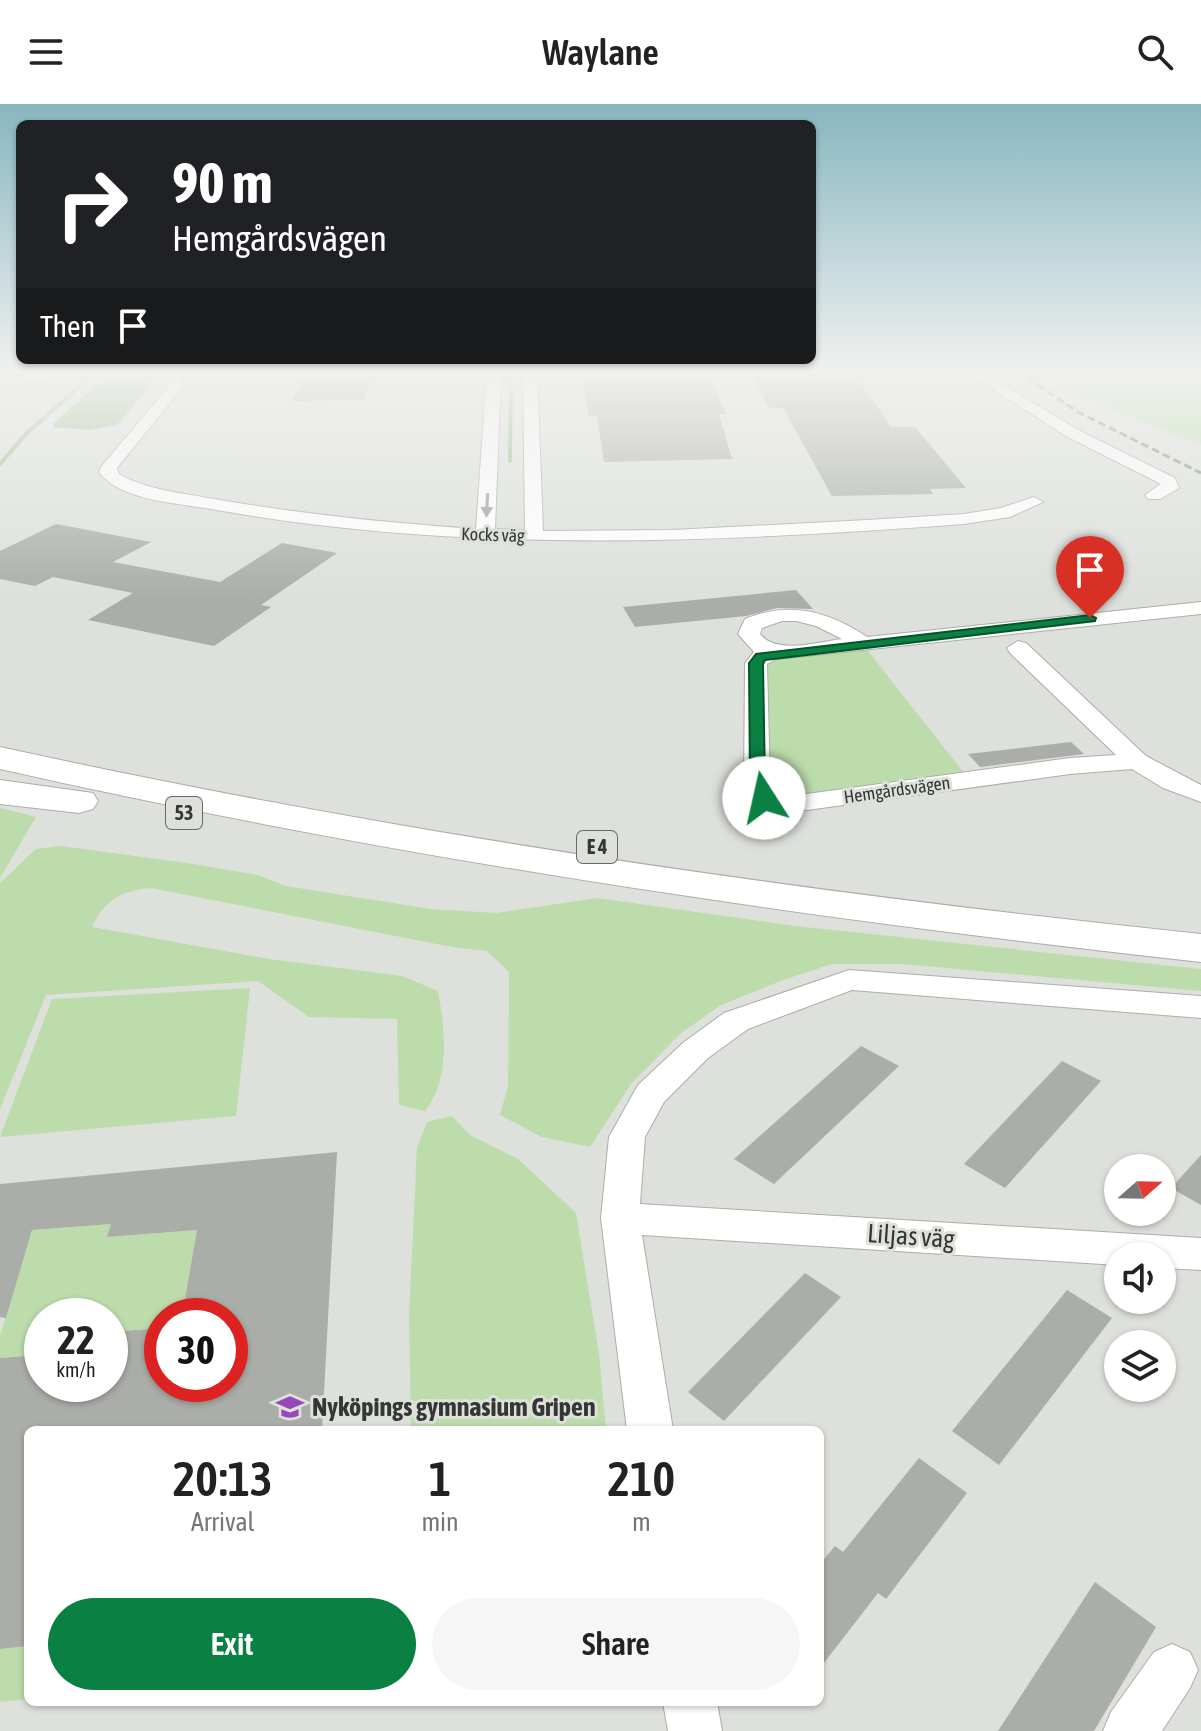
<!DOCTYPE html>
<html lang="en">
<head>
<meta charset="utf-8">
<style>
  :root { --surface:#fff; --page:#f6f6f6; --text:#222; --muted:#767676; --accent:#0b8043 }
  body { margin:0; font-family:"Asap Condensed",sans-serif; background:var(--page); color:var(--text); height:100vh; display:flex; flex-direction:column; font-size:30px; white-space:nowrap }
  * { box-sizing:border-box; margin:0 }
  p { font-size:26px; color:var(--muted) }
  .icon { flex:none; width:44px; height:44px; fill:none; stroke:currentColor; stroke-width:2; stroke-linecap:round; stroke-linejoin:round }
  .map { position:relative; flex:1; overflow:hidden }
  .panel { position:absolute; left:24px; top:1322px; width:800px; height:280px; display:flex; flex-direction:column; background:var(--surface); border-radius:12px; box-shadow:0 2px 6px #0004 }
  .panel>* { flex:none }
  .top-card { position:absolute; left:16px; top:16px; width:800px; height:244px; border-radius:12px; box-shadow:0 2px 6px #0004; background:#202124; color:#fff; overflow:hidden }
  .needle { width:52px; rotate:70deg }
  .tools { position:absolute; left:1104px; top:1050px; display:grid; gap:16px }
  .tools a { display:grid; place-items:center; width:72px; height:72px; border-radius:50%; background:var(--surface); box-shadow:0 2px 6px #0004; font-size:40px }
  .speed { position:absolute; left:24px; top:1194px; display:flex; gap:16px; font-size:40px; font-weight:700; text-align:center }
  .speed>* { display:grid; place-content:center; width:104px; height:104px; border-radius:50%; background:var(--surface); box-shadow:0 2px 6px #0004; line-height:1 }
  .speed small { font-size:20px; font-weight:400 }
  .speed .limit { border:12px solid #d22; background:#fff; color:#111 }
  .pin { position:absolute; display:grid; place-items:center; width:68px; height:68px; color:#fff; margin:-82px -34px; border-radius:50% 50% 50% 0; rotate:-45deg; box-shadow:0 0 8px #0007 }
  .pin .icon { rotate:45deg }
  .me { position:absolute; width:88px; margin:-44px; rotate:350deg; stroke-linejoin:round; filter:drop-shadow(0 0 6px #0008) }
  .turn { display:flex; align-items:center; gap:28px; height:168px; padding:0 24px; font-size:36px }
  .turn .icon { width:104px; height:104px; stroke-width:2.5 }
  .turn b { display:block; font-size:56px; line-height:68px }
  .then { display:flex; align-items:center; height:76px; padding:0 24px; background:#0003; gap:16px; font-size:30px }
  .eta { display:flex; justify-content:space-evenly; align-items:center; height:136px; text-align:center }
  .eta b { font-size:48px; font-weight:600; line-height:56px }
  .primary-button { display:flex; gap:16px; margin-top:auto; padding:16px 24px }
  .primary-button a { flex:1; height:92px; border-radius:48px; background:var(--accent); color:#fff; font-size:32px; font-weight:600; line-height:92px; text-align:center }
  .primary-button a+a { background:var(--page); color:var(--text) }
  header { display:flex; justify-content:space-between; align-items:center; height:104px; padding:0 24px; background:var(--surface); font-size:36px; font-weight:600 }
  .map>svg:first-child { display:block }
  .green { fill:#bcdcac }
  .water { fill:#97ba85 }
  .lines { fill:none; stroke-linecap:round; stroke-linejoin:round }
  .stream { stroke:#97ba85; stroke-width:4 }
  .building { fill:#aaada8 }
  .minor-casing { stroke:#abaea9; stroke-width:2 }
  .motorway-casing { stroke:#abaea9; stroke-width:2 }
  .minor { fill:#fff; fill-rule:evenodd }
  .motorway { fill:#fff; fill-rule:evenodd }
  .rail { stroke:#818480; stroke-width:3; stroke-dasharray:8 4; stroke-linecap:butt }
  .oneway { fill:#9a9b9a }
  .route { fill:#0b8043; stroke:#07532c; stroke-width:2 }
  .labels { text-anchor:middle; stroke-width:6; stroke-linejoin:round; paint-order:stroke }
  .far-street-label { font-size:18px; fill:#353735; stroke:#dde0db }
  .shield { fill:#dde0db; stroke:#676a67; stroke-width:2 }
  .shield-label { font-size:20px; font-weight:bold; fill:#353735 }
  .near-street-label { font-size:26px; fill:#353735; stroke:#dde0db }
  .near-poi-label { font-size:26px; font-weight:bold; fill:#353735; stroke:#dde0db; text-anchor:start }
</style>
</head>
<body>
<header><svg class="icon" aria-label="menu" viewBox="0 0 24 24"><path d="M4 6h16M4 12h16M4 18h16"/></svg>Waylane<svg class="icon" aria-label="search" viewBox="0 0 24 24"><circle cx="10" cy="10" r="6"/><path d="M15 15l6 6"/></svg></header>
<div class="map">
<svg width="1201" height="1627" viewBox="0 0 1201 1627">
  <rect width="100%" height="100%" fill="#dde0db"/>
  <!-- green -->
  <path class="green" d="M1042 267H1171L1201 280V341L1075 291Z
    M864 542 968 674 838 692 764 690 761 561 770 553Z
    M0 704 36 713 0 774Z
    M61 742 194 760 258 771 286 782 430 805 496 809 597 794 795 822 1201 865V887L901 860H832L783 876 721 901 681 929 631 980 590 1043 542 1033 500 1011 508 982 509 868 487 847 452 843 151 784C122 786 104 796 92 823L269 855 402 872 438 887C445 926 451 974 425 1007L399 1001 397 915 309 913 258 877 46 891 0 1005V779L36 745Z
    M250 884 236 1012 0 1033 52 895Z
    M452 1012 470 1031 518 1055 576 1109 599 1250 606 1326H411L409 1213 417 1043 427 1018Z
    M111 1120 108 1133 197 1126 182 1212H162V1244L157 1224 110 1228V1212H42V1251L0 1254V1232L32 1126Z
    M28 1542V1595L0 1598V1545Z"/>
  <!-- water -->
  <path class="water" d="M128 273 146 276 151 281 118 320 90 326 53 323V320L98 279Z"/>
  <g class="lines">
    <!-- stream -->
    <path class="stream" d="M510 357 511 267
      M0 360 26 330 89 274"/>
  </g>
  <!-- building -->
  <path class="building" d="M373 267 364 296 292 297 301 275H324L327 268Z
    M581 267H707L726 310H719L732 355 604 358 597 311 589 312Z
    M750 267H851L892 323H915L966 384 930 385 933 390 832 392 783 304H769Z
    M56 420 151 438 113 458 220 478 282 439 337 449 261 501 271 503 214 542 88 516 133 489 53 473 35 482 0 475V447Z
    M796 486 813 505 777 504 746 512 635 523 623 503Z
    M1071 638 1084 650 980 663 968 650Z
    M861 942 899 962 774 1080 734 1055Z
    M1062 957 1101 977 1005 1084 964 1060Z
    M337 1048 322 1326H28V1542L0 1545V1254L42 1251V1280H110V1228L162 1224V1280H230V1212H182L197 1126 107 1133 111 1120 32 1126 6 1214 0 1213V1080Z
    M1201 1051V1101L1171 1084Z
    M805 1169 841 1193 724 1317 688 1288Z
    M1067 1186 1112 1214 999 1361 952 1327Z
    M919 1354 967 1389 886 1495 878 1489 820 1564V1460L835 1442 843 1448Z
    M1095 1478 1156 1523 1094 1627H998Z"/>
  <g class="lines">
    <!-- minor casing -->
    <g class="minor-casing">
      <path id="minor" d="M56 267H96L89 271 0 282V274Z
        M139 267 177 270 184 281 117 364 119 370C147 386 182 389 214 395 301 410 388 419 476 425L487 267H501L495 425 525 426 523 267H537L543 427 673 426 867 416 964 410 1001 404 1034 393 1043 398 1010 413 964 420C710 439 463 450 211 405 177 399 121 397 99 368L101 363 170 281 167 276Z
        M965 267H981L1078 326 1175 374 1179 384 1160 395H1148L1145 391 1161 380 1066 332Z
        M1201 498V510L776 555 767 560 770 679 774 687 807 690 1070 654 1116 651 1010 549 1007 544 1018 537 1026 539 1146 652 1201 681V698L1163 684 1132 665 1070 670 807 706 755 700 744 679 745 559 754 548 738 530 745 515C789 497 828 507 867 533ZM796 517 816 522 842 535C818 538 776 551 760 530L762 524 782 517Z
        M849 866 1201 892V914L852 886 748 925 708 954 664 998 645 1033 640 1100 1201 1134V1166L1162 1164V1152H1118V1161L642 1131 673 1326H627L601 1114 609 1033 638 981 684 938 724 909Z
        M1172 1540 1190 1548 1198 1566 1190 1584 1162 1627H1103L1111 1608 1154 1548Z
        M663 1598H717L722 1627H668Z"/>
    </g>
    <!-- motorway casing -->
    <g class="motorway-casing">
      <path id="motorway" d="M0 643C397 730 797 788 1201 830V858C795 813 399 755 0 665Z
        M0 676 93 689 98 697 93 705 79 709 0 700Z"/>
    </g>
    <!-- minor -->
    <use href="#minor" class="minor"/>
    <!-- motorway -->
    <use href="#motorway" class="motorway"/>
    <!-- rail -->
    <path class="rail" d="M1017 267 1078 308 1201 369
      M1193 267 1201 271"/>
  </g>
  <!-- one-way arrows -->
  <defs><path id="oneway-solid" d="M-6-.8H1V-3.2L6.5 0L1 3.2V.8H-6Z" transform="scale(2)"/></defs>
  <use class="oneway" href="#oneway-solid" transform="translate(487 401) rotate(93)"/>
  <!-- sky -->
  <linearGradient id="sky" x2="0" y2="1"><stop stop-color="#87b6c0"/><stop offset="0.54" stop-color="#f0f1ef"/><stop offset="1" stop-color="#f0f1ef" stop-opacity="0"/></linearGradient>
  <rect width="1201" height="495" fill="url(#sky)"/>
  <!-- route -->
  <path class="route" d="M1090 511 1096 514 1095 517 765 556 763 560 765 679 772 694 764 699 759 697 750 679 749 559 756 550Z"/>
  <!-- icons -->
  <defs>
    <g id="school-bare" transform="scale(2.16)"><path d="M0-5L7-2L0 1L-7-2ZM-4 1L0 2.5L4 1V4Q0 6-4 4Z" fill="#9948b8" stroke="#dde0db" stroke-width="2.5" paint-order="stroke"/></g>
  </defs>
  <g fill-rule="evenodd">
    <use href="#school-bare" x="290" y="1303"/>
  </g>
  <g class="labels">
    <!-- far-street labels -->
    <g class="far-street-label">
      <text transform="translate(493 431) rotate(2)" y="6">Kocks väg</text>
      <text transform="translate(897 686) rotate(-8)" y="6">Hemgårdsvägen</text>
    </g>
    <!-- shield labels -->
    <g class="shield">
      <rect x="166" y="693" width="36" height="32" rx="6"/>
      <rect x="577" y="727" width="40" height="32" rx="6"/>
    </g>
    <g class="shield-label">
      <text x="184" y="716">53</text>
      <text x="597" y="750">E 4</text>
    </g>
    <!-- near-street labels -->
    <g class="near-street-label">
      <text transform="translate(911 1132) rotate(4)" y="9">Liljas väg</text>
    </g>
    <!-- near-poi labels -->
    <g class="near-poi-label">
      <text x="312" y="1312">Nyköpings gymnasium Gripen</text>
    </g>
  </g>
</svg>
<div class="tools">
<a><svg class="needle" viewBox="-14 -14 28 28"><path d="M0-13l5 13h-10z" fill="#e53935"/><path d="M0 13l5-13h-10z" fill="#767676"/></svg></a>
<a><svg class="icon" aria-label="sound" viewBox="0 0 24 24"><path d="M4 9h4l5-4v14l-5-4H4zM17 9q2 3 0 6"/></svg></a>
<a><svg class="icon" aria-label="layers" viewBox="0 0 24 24"><path d="M12 4l9 5-9 5-9-5zM3 14l9 5 9-5"/></svg></a>
</div>
<div class="speed"><div>22<small>km/h</small></div><div class="limit">30</div></div>
<div class="pin" style="left:1090px;top:514px;background:#d93025"><svg class="icon" aria-label="arrive" viewBox="0 0 24 24"><path d="M6 21V4h12l-3 4 3 4H6"/></svg></div>
<svg class="me" style="left:764px;top:694px" viewBox="-20 -20 40 40"><circle r="19" fill="#fff"/><path d="M0-13L10 11 0 6-10 11z" fill="#0b8043"/></svg>
<div class="top-card">
<div class="turn"><svg class="icon" aria-label="right" viewBox="0 0 24 24"><path d="M7 20v-9h11M14 6l5 5-5 5"/></svg><div><b>90 m</b>Hemgårdsvägen</div></div>
<div class="then">Then<svg class="icon" aria-label="arrive" viewBox="0 0 24 24"><path d="M6 21V4h12l-3 4 3 4H6"/></svg></div>
</div>
<section class="panel">
<div class="eta">
<div><b>20:13</b><p>Arrival</p></div>
<div><b>1</b><p>min</p></div>
<div><b>210</b><p>m</p></div>
</div>
<div class="primary-button"><a>Exit</a><a>Share</a></div>
</section>
</div>
</body>
</html>
